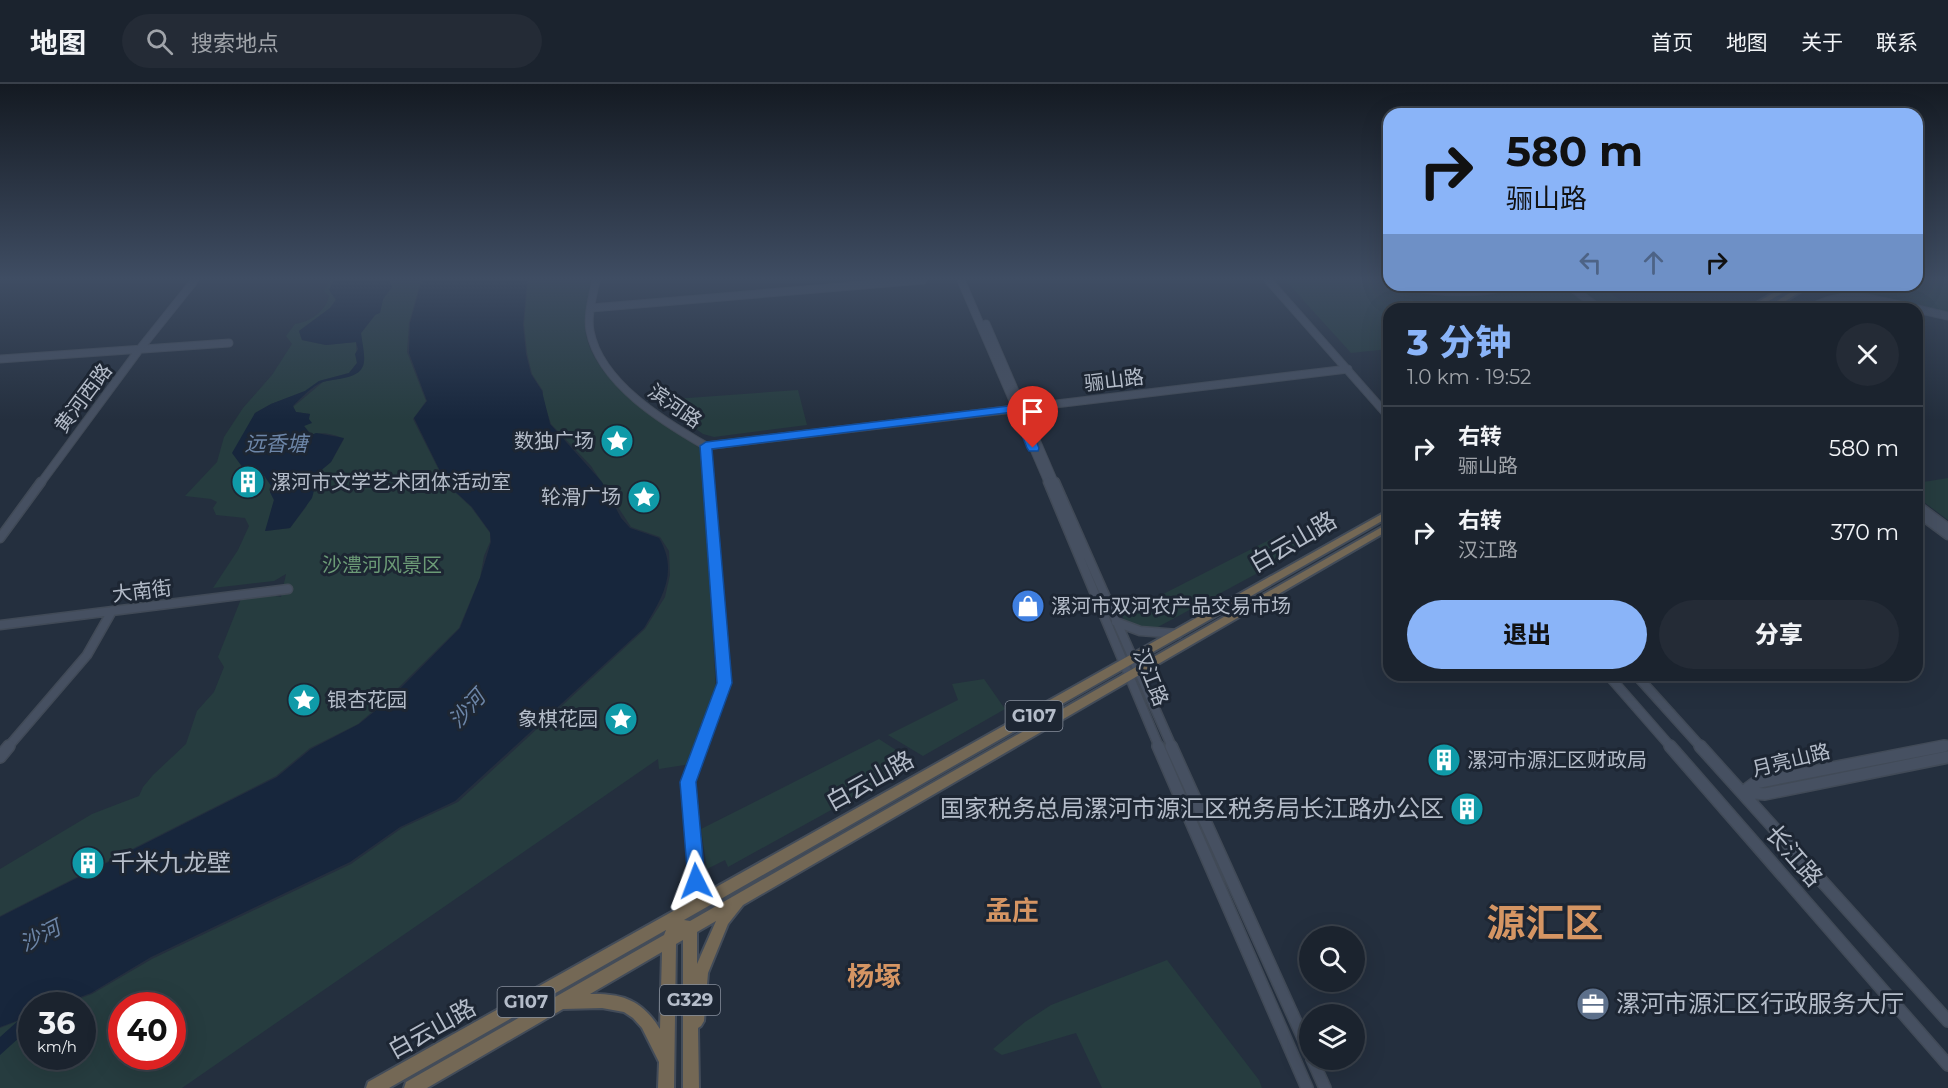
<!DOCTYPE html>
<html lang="zh">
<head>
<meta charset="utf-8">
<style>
  :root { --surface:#1b232e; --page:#242b36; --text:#f1f3f6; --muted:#a0a4aa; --line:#39404a; --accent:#8ab4f8 }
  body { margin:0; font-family:Montserrat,"Noto Sans SC",sans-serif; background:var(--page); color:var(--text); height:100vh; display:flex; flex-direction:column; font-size:22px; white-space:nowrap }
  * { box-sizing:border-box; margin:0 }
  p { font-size:20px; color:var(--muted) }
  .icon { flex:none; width:33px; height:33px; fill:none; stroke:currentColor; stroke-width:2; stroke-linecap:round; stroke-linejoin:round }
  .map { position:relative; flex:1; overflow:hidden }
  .side { position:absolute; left:1383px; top:219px; width:540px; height:378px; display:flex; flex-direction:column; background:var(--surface); border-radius:18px; box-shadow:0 6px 24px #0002,0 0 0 2px var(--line) }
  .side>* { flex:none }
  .banner { position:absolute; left:1383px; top:24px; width:540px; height:183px; border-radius:18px; box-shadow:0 6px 24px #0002,0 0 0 2px var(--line); background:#8ab4f8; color:#111; overflow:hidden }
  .buttons { position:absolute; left:1299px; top:842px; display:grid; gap:12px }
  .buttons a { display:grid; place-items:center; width:66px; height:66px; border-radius:50%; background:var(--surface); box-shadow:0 6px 24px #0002,0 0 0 2px var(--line); font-size:30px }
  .speed { position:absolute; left:18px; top:908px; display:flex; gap:12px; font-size:30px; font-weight:700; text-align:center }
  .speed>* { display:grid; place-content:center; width:78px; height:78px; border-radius:50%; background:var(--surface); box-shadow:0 6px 24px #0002,0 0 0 2px var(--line); line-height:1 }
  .speed small { font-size:15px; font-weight:400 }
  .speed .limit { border:9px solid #d22; background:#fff; color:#111 }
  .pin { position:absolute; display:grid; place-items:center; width:51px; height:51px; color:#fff; margin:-62px -26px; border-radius:50% 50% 50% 0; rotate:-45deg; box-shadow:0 0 6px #0007 }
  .pin .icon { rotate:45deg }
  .me { position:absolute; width:66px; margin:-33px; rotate:357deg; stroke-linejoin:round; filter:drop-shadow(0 0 4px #0008) }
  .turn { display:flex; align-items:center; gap:21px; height:126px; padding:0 24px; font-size:27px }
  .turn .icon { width:78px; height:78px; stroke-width:2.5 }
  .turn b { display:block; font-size:42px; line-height:51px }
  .lanes { display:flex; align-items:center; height:57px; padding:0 24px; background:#0003; justify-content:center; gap:30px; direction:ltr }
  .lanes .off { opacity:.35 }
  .round { display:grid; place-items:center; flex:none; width:63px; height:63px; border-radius:32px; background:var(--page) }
  .head { display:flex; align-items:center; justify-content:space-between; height:102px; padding:0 24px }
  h1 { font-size:36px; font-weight:800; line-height:45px; color:var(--accent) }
  .button { display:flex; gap:12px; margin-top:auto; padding:12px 24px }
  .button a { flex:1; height:69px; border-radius:36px; background:var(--accent); color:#111; font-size:24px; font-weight:800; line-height:69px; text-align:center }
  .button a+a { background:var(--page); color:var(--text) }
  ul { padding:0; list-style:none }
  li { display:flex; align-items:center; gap:18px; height:84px; padding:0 24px; border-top:2px solid var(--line) }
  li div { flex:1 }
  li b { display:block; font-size:22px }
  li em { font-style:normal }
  header { display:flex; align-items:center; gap:36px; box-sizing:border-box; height:84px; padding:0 30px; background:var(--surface); border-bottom:2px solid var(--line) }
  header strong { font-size:28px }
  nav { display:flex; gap:33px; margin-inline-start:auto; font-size:21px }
  .search { width:420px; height:54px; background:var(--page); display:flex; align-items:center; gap:15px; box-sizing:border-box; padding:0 21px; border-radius:33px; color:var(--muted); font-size:22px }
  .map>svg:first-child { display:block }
  .green { fill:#263c3f; fill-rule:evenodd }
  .water { fill:#17263c }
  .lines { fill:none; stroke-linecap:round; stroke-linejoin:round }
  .secondary-far2-casing { stroke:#414a57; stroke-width:9 }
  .secondary-far1-casing { stroke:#414a57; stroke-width:11 }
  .secondary-casing { stroke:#414a57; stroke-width:14 }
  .highway-casing { stroke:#434c59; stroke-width:4 }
  .secondary-far2 { stroke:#465061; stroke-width:7 }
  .secondary-far1 { stroke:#465061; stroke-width:8 }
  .secondary { stroke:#465061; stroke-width:11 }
  .highway { fill:#746855; fill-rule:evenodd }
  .route { fill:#1a73e8; stroke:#114b97; stroke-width:1.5 }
  .labels { text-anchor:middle; stroke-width:6; stroke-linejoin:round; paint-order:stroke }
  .shield { fill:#1d2633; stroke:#878f9c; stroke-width:1.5 }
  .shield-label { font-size:18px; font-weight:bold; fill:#b4bcc9 }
  .street-label { font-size:20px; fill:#b4bcc9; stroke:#1d2633 }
  .poi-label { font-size:20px; fill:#b4bcc9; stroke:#1d2633; text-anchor:start }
  .park-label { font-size:20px; fill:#6b9a76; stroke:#1d2633 }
  .water-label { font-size:21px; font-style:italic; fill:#6d86a8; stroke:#1d2633 }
  .near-street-label { font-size:24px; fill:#b4bcc9; stroke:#1d2633 }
  .near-poi-label { font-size:24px; fill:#b4bcc9; stroke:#1d2633; text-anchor:start }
  .near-quarter-label { font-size:27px; font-weight:bold; fill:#d59563; stroke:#1d2633 }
  .near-town-label { font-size:39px; font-weight:bold; fill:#d59563; stroke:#1d2633 }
</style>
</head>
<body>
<header>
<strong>地图</strong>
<div class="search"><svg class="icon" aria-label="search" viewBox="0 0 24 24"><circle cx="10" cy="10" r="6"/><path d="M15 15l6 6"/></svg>搜索地点</div>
<nav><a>首页</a><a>地图</a><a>关于</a><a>联系</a></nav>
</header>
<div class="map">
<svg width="1948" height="1004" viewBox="0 0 1948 1004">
  <rect width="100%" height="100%" fill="#242f3e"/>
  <!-- green -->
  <path class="green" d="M330 196H334L331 200 336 215 330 224 299 247 302 256 326 261 356 258 357 279 349 289 319 297 305 307 271 320 255 329 243 384 263 390 272 403 270 408 274 416 266 447 290 444 306 423 319 388 331 378 344 355C335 350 321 347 312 351L304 342 310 330 296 328 293 323 323 298 351 292 363 272 361 249 381 224 383 215 392 203 389 196H421L409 239 407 268 426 317 413 335 446 400 471 423 490 449V458L484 472 480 494 459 544 388 614 358 640 310 664 276 692 0 832V785L92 730 139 712 143 703 153 691 186 660 197 627 214 608 224 583 218 573 241 515 271 511 281 513 286 490 274 497 213 504 238 466 249 442 245 434 216 431 213 424 217 418 211 415 185 412 217 378 224 353 243 324 272 291 292 260 286 252 295 240C310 238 326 227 329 212L324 207Z
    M528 196H593C590 214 582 233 586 251 597 301 661 337 700 364L703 371 716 608 691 680 659 685 658 675 182 1004H0V944L31 932 32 972H82V921H62L92 910 152 875 351 780 402 744 458 718 645 545 665 513 670 491 669 467 660 453 631 443 591 382 551 340 543 315V307L532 290 527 269 524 240ZM122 921H172V972H122Z
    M1285 196H1389V201H1608L1615 206 1609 208 1633 225H1389V265L1351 269Z
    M1917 196H1930L1948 202V229L1804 201H1917Z
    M798 306 807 341 714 353 703 350 660 319 674 315Z
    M1948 394V436L1917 413V399Z
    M1283 449 1304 464 1158 543 1144 544 1125 538 1122 531Z
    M984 595 1005 625 923 672 888 651 958 616 952 600Z
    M879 655 916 679 728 783 725 776 707 785 701 745Z
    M1167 876 1259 996 1262 1004H1102L1076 949 1002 971 993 965 1025 938 1051 921Z"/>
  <!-- water -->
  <path class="water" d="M334 196H389L392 203 383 215 380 229 375 231 361 249C362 258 365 269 364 278 362 296 335 294 323 298 312 302 301 314 293 322L296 328 310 330 309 335 312 339 304 342 311 351 316 349 344 354 331 378 319 388 312 414 290 444 265 447 274 416 270 408 272 403 263 390 243 384 232 369 255 329 271 320 305 307 319 297 349 289 357 279 355 270 358 265 356 258 326 261 302 256 299 247 330 224 336 216 329 206Z
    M422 196H527L523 241 526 270 531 290 542 307 550 340 602 398 621 434 630 444 659 454C679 488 662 514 644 544L455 717 400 743 350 778 151 873 91 909 58 921H32L31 943 0 971V953L19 936 0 943V833L277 693 311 665 359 640 390 615 460 544 480 494 491 458 490 448 472 423 446 399 414 334 427 317 409 269 410 239Z"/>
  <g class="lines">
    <!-- secondary-far2 casing -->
    <g class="secondary-far2-casing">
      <path id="secondary-far2" d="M596 196C593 212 587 231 590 247 600 299 664 338 706 362L709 400
        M961 196 1049 400
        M1268 196 1389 333
        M1403 201C1439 209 1477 212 1512 201
        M1568 201 1600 225
        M1508 203 1526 201
        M591 224 923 196
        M1809 225C1846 203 1877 216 1916 225
        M1917 225 1948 232
        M986 240 1055 400
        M0 275 229 259
        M706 362 1348 285
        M40 400 139 266 195 196"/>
    </g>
    <!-- secondary-far1 casing -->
    <g class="secondary-far1-casing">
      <path id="secondary-far1" d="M1048 398 1159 663
        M1055 398 1172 663
        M1917 421 1948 444
        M1917 428 1948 451
        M0 454 41 398
        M1116 538 1140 547 1178 550
        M0 541 288 505
        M1608 591 1671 663
        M1636 591 1701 663
        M8 663 87 571 112 527
        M701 663 724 599 709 398
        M1936 663 1948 661"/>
    </g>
    <!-- secondary casing -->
    <g class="secondary-casing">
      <path id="secondary" d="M1158 662 1307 1004
        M1171 662 1310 969
        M1670 662 1948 981
        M1700 662 1948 937
        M0 673 9 662
        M1743 708 1755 699 1944 662
        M1743 708 1765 710 1948 673
        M680 830 697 796 688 698 701 662
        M1312 975 1325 1004"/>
    </g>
    <!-- highway casing -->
    <g class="highway-casing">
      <path id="highway" d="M1787 201H1796L1755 225H1746Z
        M1802 201H1811L1773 225H1764Z
        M1389 426V433L684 836 690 837 1389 439V446L743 821 728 840 708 889 704 937 701 942 698 944 699 1004H683V856L676 860 674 1004H658L659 978 642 944 633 934 624 928 602 924 563 925 427 1004H404L406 998 664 851 666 846 389 1004H366L368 998ZM716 837 697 880V848ZM662 868 660 945C642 916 622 909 590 910Z"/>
    </g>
    <!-- secondary-far2 -->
    <use href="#secondary-far2" class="secondary-far2"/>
    <!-- secondary-far1 -->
    <use href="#secondary-far1" class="secondary-far1"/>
    <!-- secondary -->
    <use href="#secondary" class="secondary"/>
    <!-- highway -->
    <use href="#highway" class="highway"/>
  </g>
  <!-- sky -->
  <linearGradient id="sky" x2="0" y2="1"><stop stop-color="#141a22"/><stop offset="0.58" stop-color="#3f4d63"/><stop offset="1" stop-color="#3f4d63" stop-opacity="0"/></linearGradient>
  <rect width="1948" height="336" fill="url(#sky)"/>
  <!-- route -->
  <path class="route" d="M1017 321 1023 324 1039 364 1038 367H1029L1027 364 1013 328 712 365 732 599 696 698 705 797 703 803 696 805 690 803 688 797 680 698 717 599 700 362 706 358Z"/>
  <!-- icons -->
  <defs>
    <g id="sight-disc" transform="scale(1.725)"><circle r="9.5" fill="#0f9aa8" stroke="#1d2633"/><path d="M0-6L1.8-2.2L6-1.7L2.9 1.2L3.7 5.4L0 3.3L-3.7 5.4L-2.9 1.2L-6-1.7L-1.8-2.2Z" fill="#fff"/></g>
    <g id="building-disc" transform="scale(1.725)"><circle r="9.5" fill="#0f9aa8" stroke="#1d2633"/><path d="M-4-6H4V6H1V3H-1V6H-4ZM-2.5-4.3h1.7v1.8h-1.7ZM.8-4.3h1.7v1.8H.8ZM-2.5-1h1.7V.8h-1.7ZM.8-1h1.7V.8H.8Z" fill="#fff"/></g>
    <g id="shop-disc" transform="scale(1.725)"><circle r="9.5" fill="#3f7fe0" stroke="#1d2633"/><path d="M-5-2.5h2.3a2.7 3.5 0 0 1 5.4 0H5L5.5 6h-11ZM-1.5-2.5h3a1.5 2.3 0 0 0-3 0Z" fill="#fff"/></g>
    <g id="office-disc" transform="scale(1.725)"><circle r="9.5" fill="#5c6f8a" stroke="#1d2633"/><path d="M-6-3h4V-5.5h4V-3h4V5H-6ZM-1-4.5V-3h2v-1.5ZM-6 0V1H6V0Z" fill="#fff"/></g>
  </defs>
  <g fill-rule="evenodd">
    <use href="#sight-disc" x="617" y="357"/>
    <use href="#building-disc" x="248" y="398"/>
    <use href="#sight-disc" x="644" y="413"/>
    <use href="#shop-disc" x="1028" y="522"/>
    <use href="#sight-disc" x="304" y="616"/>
    <use href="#sight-disc" x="621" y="635"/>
    <use href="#building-disc" x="1444" y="676"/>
    <use href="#building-disc" x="1467" y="725"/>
    <use href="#building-disc" x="88" y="779"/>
    <use href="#office-disc" x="1593" y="920"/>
  </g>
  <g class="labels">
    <!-- shield labels -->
    <g class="shield">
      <rect x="1005.5" y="617" width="57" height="30" rx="4.5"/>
      <rect x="660" y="901" width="60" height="30" rx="4.5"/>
      <rect x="497.5" y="903" width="57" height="30" rx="4.5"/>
    </g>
    <g class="shield-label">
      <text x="1034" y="638">G107</text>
      <text x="690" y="922">G329</text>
      <text x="526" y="924">G107</text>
    </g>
    <!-- street labels -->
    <g class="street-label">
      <text transform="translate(1114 296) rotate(-7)" y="7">骊山路</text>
      <text transform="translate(83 314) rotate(-53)" y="7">黄河西路</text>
      <text transform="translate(675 322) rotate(35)" y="7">滨河路</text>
      <text transform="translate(142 507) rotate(-7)" y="7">大南街</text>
      <text transform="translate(1151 593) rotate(68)" y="7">汉江路</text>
      <text transform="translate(1791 676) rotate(-14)" y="7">月亮山路</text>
    </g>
    <!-- poi labels -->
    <g class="poi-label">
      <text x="594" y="364" text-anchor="end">数独广场</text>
      <text x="271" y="405">漯河市文学艺术团体活动室</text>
      <text x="621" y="420" text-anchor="end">轮滑广场</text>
      <text x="1051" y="529">漯河市双河农产品交易市场</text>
      <text x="327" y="623">银杏花园</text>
      <text x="598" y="642" text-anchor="end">象棋花园</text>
      <text x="1467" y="683">漯河市源汇区财政局</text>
    </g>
    <!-- park labels -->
    <g class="park-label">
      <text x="382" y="488">沙澧河风景区</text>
    </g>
    <!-- water labels -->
    <g class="water-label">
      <text x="276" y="367">远香塘</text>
      <text transform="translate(467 625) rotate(-48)" y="7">沙河</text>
      <text transform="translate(40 852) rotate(-27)" y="7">沙河</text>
    </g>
    <!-- near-street labels -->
    <g class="near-street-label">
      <text transform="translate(1293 458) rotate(-30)" y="8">白云山路</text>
      <text transform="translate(870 697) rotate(-29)" y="8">白云山路</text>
      <text transform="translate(1794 772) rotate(49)" y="8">长江路</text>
      <text transform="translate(432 945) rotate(-29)" y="8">白云山路</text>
    </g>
    <!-- near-poi labels -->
    <g class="near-poi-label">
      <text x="1444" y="733" text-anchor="end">国家税务总局漯河市源汇区税务局长江路办公区</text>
      <text x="111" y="787">千米九龙壁</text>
      <text x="1616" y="928">漯河市源汇区行政服务大厅</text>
    </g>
    <!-- near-quarter labels -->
    <g class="near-quarter-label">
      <text x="1012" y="836">孟庄</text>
      <text x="874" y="902">杨塚</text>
    </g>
    <!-- near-town labels -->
    <g class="near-town-label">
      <text x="1545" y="853">源汇区</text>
    </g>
  </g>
</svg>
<div class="buttons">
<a><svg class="icon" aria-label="search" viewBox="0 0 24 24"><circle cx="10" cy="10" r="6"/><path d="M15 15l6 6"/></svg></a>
<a><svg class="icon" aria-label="layers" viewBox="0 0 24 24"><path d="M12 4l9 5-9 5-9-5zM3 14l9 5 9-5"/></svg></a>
</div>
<div class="speed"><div>36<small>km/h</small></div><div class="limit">40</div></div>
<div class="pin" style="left:1033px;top:364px;background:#d93025"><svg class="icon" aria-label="arrive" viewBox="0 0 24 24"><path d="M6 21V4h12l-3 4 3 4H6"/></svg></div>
<svg class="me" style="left:696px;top:797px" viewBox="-20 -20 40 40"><path d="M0-17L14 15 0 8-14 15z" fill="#1a73e8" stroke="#fff" stroke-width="4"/></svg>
<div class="banner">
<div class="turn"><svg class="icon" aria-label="right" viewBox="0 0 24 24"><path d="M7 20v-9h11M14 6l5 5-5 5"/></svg><div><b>580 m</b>骊山路</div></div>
<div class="lanes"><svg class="icon off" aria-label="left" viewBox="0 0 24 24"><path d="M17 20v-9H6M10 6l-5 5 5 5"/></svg><svg class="icon off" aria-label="ahead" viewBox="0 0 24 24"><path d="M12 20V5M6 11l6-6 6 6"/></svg><svg class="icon" aria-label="right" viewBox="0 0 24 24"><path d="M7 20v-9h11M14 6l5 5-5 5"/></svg></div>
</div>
<section class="side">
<div class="head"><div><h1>3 分钟</h1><p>1.0 km · 19:52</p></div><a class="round"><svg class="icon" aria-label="close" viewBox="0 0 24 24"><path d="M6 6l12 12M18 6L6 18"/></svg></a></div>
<ul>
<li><svg class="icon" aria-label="right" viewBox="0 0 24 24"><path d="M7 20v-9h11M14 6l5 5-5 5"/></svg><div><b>右转</b><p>骊山路</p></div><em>580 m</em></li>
<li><svg class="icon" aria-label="right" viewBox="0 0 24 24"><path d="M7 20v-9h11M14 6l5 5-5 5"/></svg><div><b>右转</b><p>汉江路</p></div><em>370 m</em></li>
</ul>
<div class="button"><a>退出</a><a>分享</a></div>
</section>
</div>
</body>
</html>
